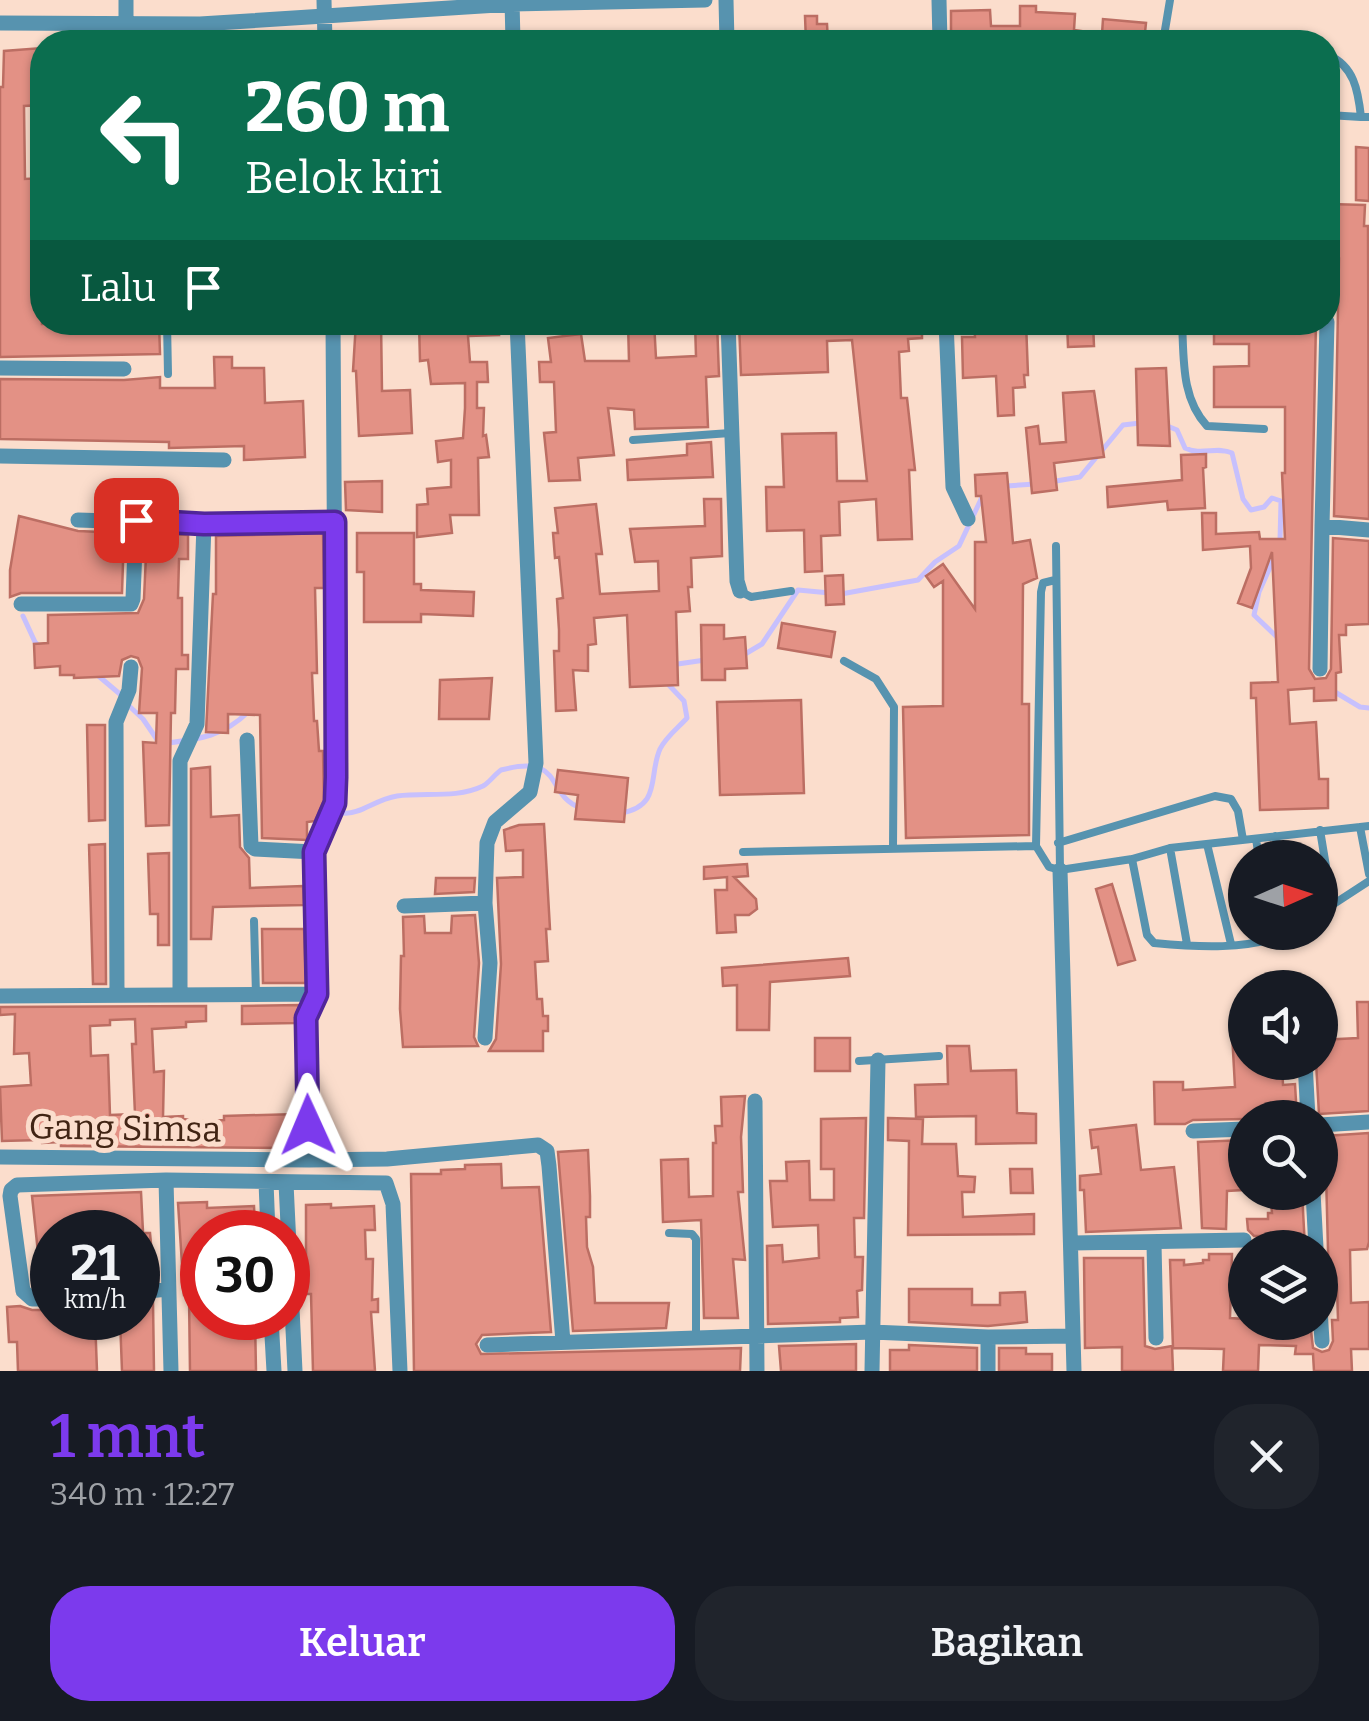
<!DOCTYPE html>
<html lang="id">
<head>
<meta charset="utf-8">
<style>
  :root { --surface:#171b24; --page:#20242c; --text:#f1f3f6; --muted:#9ea1a6; --accent:#7c3aed }
  body { margin:0; font-family:Bitter,serif; background:var(--page); color:var(--text); height:100vh; display:flex; flex-direction:column; font-size:38px; white-space:nowrap }
  * { box-sizing:border-box; margin:0 }
  p { font-size:32px; color:var(--muted) }
  .icon { flex:none; width:55px; height:55px; fill:none; stroke:currentColor; stroke-width:2; stroke-linecap:round; stroke-linejoin:round }
  .map { position:relative; height:1371px; overflow:hidden }
  .drawer { display:flex; flex-direction:column; background:var(--surface); flex:1 }
  .drawer>* { flex:none }
  .top-card { position:absolute; left:30px; top:30px; width:1310px; height:305px; border-radius:40px; box-shadow:0 2px 8px #0004; background:#0b6e4f; color:#fff; overflow:hidden }
  .needle { width:65px; rotate:87deg }
  .buttons { position:absolute; left:1228px; top:840px; display:grid; gap:20px }
  .buttons a { display:grid; place-items:center; width:110px; height:110px; border-radius:50%; background:var(--surface); box-shadow:0 2px 8px #0004; font-size:50px }
  .speed { position:absolute; left:30px; top:1210px; display:flex; gap:20px; font-size:50px; font-weight:700; text-align:center }
  .speed>* { display:grid; place-content:center; width:130px; height:130px; border-radius:50%; background:var(--surface); box-shadow:0 2px 8px #0004; line-height:1 }
  .speed small { font-size:25px; font-weight:400 }
  .speed .limit { border:15px solid #d22; background:#fff; color:#111 }
  .pin { position:absolute; display:grid; place-items:center; width:85px; height:85px; color:#fff; margin:-42px; border-radius:20px; box-shadow:0 5px 15px #0006 }
  .me { position:absolute; width:110px; margin:-55px; rotate:359deg; stroke-linejoin:round; filter:drop-shadow(0 0 8px #0008) }
  .turn { display:flex; align-items:center; gap:35px; height:210px; padding:0 50px; font-size:45px }
  .turn .icon { width:130px; height:130px; stroke-width:2.5 }
  .turn b { display:block; font-size:70px; line-height:85px }
  .then { display:flex; align-items:center; height:95px; padding:0 50px; background:#0003; gap:20px; font-size:38px }
  .round { display:grid; place-items:center; flex:none; width:105px; height:105px; border-radius:40px; background:var(--page) }
  .summary { display:flex; align-items:center; justify-content:space-between; height:170px; padding:0 50px }
  h1 { font-size:60px; font-weight:600; line-height:75px; color:var(--accent) }
  .action { display:flex; gap:20px; margin-top:auto; padding:20px 50px }
  .action a { flex:1; height:115px; border-radius:40px; background:var(--accent); color:#fff; font-size:40px; font-weight:600; line-height:115px; text-align:center }
  .action a+a { background:var(--page); color:var(--text) }
  .map>svg:first-child { display:block }
  .lines { fill:none; stroke-linecap:round; stroke-linejoin:round }
  .stream { stroke:#c7c0fd; stroke-width:5 }
  .building { fill:#e39185; stroke:#bc6e63; stroke-width:2.5; fill-rule:evenodd }
  .service { stroke:#5793af; stroke-width:8 }
  .minor { stroke:#5793af; stroke-width:15 }
  .route-casing { stroke:#51269a; stroke-width:25 }
  .route { stroke:#7c3aed; stroke-width:18 }
  .labels { text-anchor:middle; stroke-width:10; stroke-linejoin:round; paint-order:stroke }
  .street-label { font-size:35px; fill:#412414; stroke:#fbddcc }
</style>
</head>
<body>
<div class="map">
<svg width="1369" height="1371" viewBox="0 0 1369 1371">
  <rect width="100%" height="100%" fill="#fbddcc"/>
  <g class="lines">
    <!-- stream -->
    <path class="stream" d="M1165 425 1177 430 1185 448C1201 456 1217 446 1232 453L1243 499 1251 510 1264 507 1272 498 1281 501 1280 541
      M1050 482 1080 477 1123 425 1140 423
      M1006 486 1035 484
      M1275 556 1259 592 1254 615 1280 640
      M841 594 918 580 935 562 959 546 983 495
      M23 616 35 642 41 648
      M740 657 762 644 798 590 830 593
      M671 665 705 660
      M95 673 121 695
      M1330 689 1360 707 1369 708
      M127 704 143 719 158 741
      M167 743C200 739 224 736 248 712
      M318 798C349 831 365 801 397 796 425 792 456 799 483 786 490 782 494 775 501 770 566 753 544 795 581 808
      M621 813C662 806 648 776 660 749 666 737 678 728 687 718L684 701 665 681"/>
  </g>
  <!-- building -->
  <path class="building" d="M1020 6H1036V12L1075 14 1074 30 1102 34 1103 19 1146 23 1144 42H951V11L990 10 991 26H1020Z
    M805 16H817V24H827L828 42H806Z
    M42 48V105L24 106 25 179 42 178V324L159 322 160 354 0 357V87H3L4 51Z
    M1356 147 1369 148V201L1356 200Z
    M1329 204 1365 205 1364 226H1368L1369 519 1334 516 1339 258 1331 247Z
    M356 322H381L382 391 410 390 412 433 359 436 356 371H353Z
    M419 322H498L499 335 468 336 470 362H487L488 382H477V408H484L483 436 486 435 489 457 478 458 479 515H450L452 533 417 537V505L428 504 427 489 451 487V460L438 462 436 441 463 438 465 408V383L431 384 428 360 420 361Z
    M628 322H654L656 358 696 356 695 322H717L719 376 706 377 708 427 635 429 634 410 608 408 614 455 578 458 580 480 549 481 544 433 556 432 554 382H540L539 362H551L548 338 581 334 585 361H629Z
    M739 322H922V338L908 339 909 351 899 352 901 398H907L915 470H909L912 539 878 540 876 499 839 502 840 535 821 536 822 571 805 572 804 530 767 531 766 487H784L782 434 836 433 837 481H867L852 340 827 341 828 372 741 375Z
    M974 322H1026L1028 375H1024L1025 387 1013 388 1014 415 998 416 996 376 963 378 962 337H975Z
    M1067 322H1093L1094 346 1068 347Z
    M1214 322H1316L1309 669 1315 679 1326 678 1331 669 1333 538 1369 541V624L1346 625V635H1339L1341 672 1336 673V700L1314 701V688L1288 690 1290 724 1316 722 1319 779H1328V808L1260 810 1256 698H1251V683L1278 682 1272 552 1252 608 1238 603 1251 568 1250 546 1203 550 1202 513H1216V534L1259 532 1260 539H1285L1282 473H1285V407H1214V367L1249 366V344H1214Z
    M214 357H232V368H264L265 403 303 401 305 457 244 460V446L169 448V442L0 439V379L124 380 160 377V388H215Z
    M1166 368 1170 446 1138 445 1136 369Z
    M1094 391 1104 457 1054 463 1057 490 1032 493 1026 428 1038 426 1040 444 1066 442 1063 393Z
    M711 442 713 477 628 480 627 460 687 455V444Z
    M1206 454V467L1203 468 1205 508 1168 510 1167 501 1108 507 1107 487 1182 480 1181 455Z
    M1007 473 1013 543 1030 540 1037 578 1023 584 1022 704H1029V835L906 838 903 707 943 706V581L934 587 926 576 943 564 975 609V542H986L981 496H976L975 475Z
    M382 481V512L346 510 345 482Z
    M704 499H721L722 556 691 558 692 587H688L690 611 676 612 678 685 630 687 627 615 594 618 596 644 588 645V671L573 670 576 710 556 711 554 651H559V630L557 599 563 598 559 557 555 558 553 533H558L555 508 596 504 602 554H596L600 594 659 591 658 561 635 562 630 529 705 526Z
    M19 516 78 531 124 533 122 593H21L10 597V570Z
    M147 533 188 535V559H179L178 598H182V655H188V669H176L175 713H171L169 825 146 826 143 742 156 743 157 713H139L142 668 138 658 131 656 122 660 119 676 74 678V675H60V666L35 668 34 644 48 643V615L138 613 144 599Z
    M323 533 324 588H315L317 673H312L314 721H317L319 751H323L324 800 315 821 307 822V840L262 838 260 715 228 714V733L206 732 213 594H216V536Z
    M357 533H414V584H421V590L474 592 473 616 421 614V622H364V572H357Z
    M843 575 844 604 826 605 825 576Z
    M782 623 835 632 831 657 778 648Z
    M701 625H724V639L745 637 747 668 725 669V680H702Z
    M492 678 489 719H439L440 680Z
    M801 700 804 793 720 795 717 702Z
    M87 725H105V820L89 821Z
    M210 767 211 817 239 815 240 847 249 858 250 888 303 886 304 905 213 907 211 939H191V769Z
    M558 770 628 778 624 822 575 819 578 795 555 792Z
    M544 824 550 929H546L548 961 535 962 537 999H542L543 1016H548V1031H543V1051H489L496 1039 501 964 497 878 523 877V850L506 851 504 830 519 825Z
    M105 844 106 984H93L89 845Z
    M169 853V945H158V914H150L148 854Z
    M747 864 748 876 734 877 756 899 757 909 749 915H735L736 932 717 933 715 890H727V877L704 879V867Z
    M436 878H475L474 892 435 894Z
    M1112 884 1135 960 1118 965 1096 889Z
    M475 915 479 963 474 1037 478 1046 403 1047 400 1009 401 956H404L403 917 424 916 425 933H451L452 916Z
    M262 929H304L306 983H263Z
    M848 958 850 976 770 982 769 1030H737V985L723 986 722 968Z
    M1357 1002H1369V1111L1319 1114 1316 1062H1320V1040L1358 1038Z
    M299 1005 295 1023 242 1024V1006Z
    M206 1006V1021L186 1022V1027L152 1029 154 1072 164 1071 163 1117 183 1116V1119L199 1121 224 1120V1116L297 1114 298 1148 61 1146V1142L42 1143 41 1140 2 1141 0 1087 31 1085 29 1053 14 1054 15 1014 0 1015V1007ZM135 1019 136 1044H132L135 1114 110 1115 108 1055 91 1056 90 1026 110 1025V1020Z
    M1245 1032V1062H1282L1283 1085 1295 1084 1297 1118 1193 1120 1185 1124H1155L1154 1082H1183V1090L1235 1087 1232 1033Z
    M815 1038H850V1071H815Z
    M947 1046H969L971 1071 1016 1070 1017 1113 1036 1114V1143L976 1144V1116L916 1117 915 1085 948 1084Z
    M745 1096 741 1137 743 1192H738L745 1260 733 1259 738 1318H704L701 1220 663 1222 661 1160 688 1159 689 1197 713 1196V1143H716L715 1126H722L721 1097Z
    M866 1118 864 1218H854L855 1257H863L862 1290 857 1291 858 1317 840 1318V1322L768 1324 767 1246 782 1245 783 1262 819 1258 818 1225 773 1227 770 1181H787L786 1162 809 1161 810 1200H834V1169H821V1119Z
    M888 1118 923 1119 922 1144H956L958 1176 975 1177 974 1192H962L963 1217 1034 1214V1234L908 1235 909 1141 888 1140Z
    M1136 1125 1141 1170 1174 1167 1181 1228 1086 1232 1084 1190H1080V1176L1101 1174 1098 1147 1092 1148 1090 1130Z
    M1369 1133V1242L1367 1249 1350 1250 1351 1303 1369 1302V1349H1351L1352 1371H1314L1313 1354H1295L1296 1346 1259 1345 1258 1371H1223L1224 1349 1173 1348 1170 1260H1184V1265L1203 1263V1260H1209V1254H1232L1230 1318 1245 1319V1322H1310L1313 1348 1322 1352 1329 1350 1333 1341 1332 1320H1338L1337 1287H1329L1325 1136Z
    M1245 1140V1183L1243 1190 1227 1191 1226 1229 1202 1228 1198 1142Z
    M588 1150 590 1196V1217H586L587 1247 593 1267 595 1303H669L666 1328 573 1331 558 1152Z
    M501 1164 502 1188 539 1187 551 1332 482 1335 476 1344 481 1354 741 1348 740 1371H414L411 1174H441V1170L465 1169V1165Z
    M1010 1169H1032L1033 1193H1011Z
    M141 1192 143 1232H52V1262H39L32 1196Z
    M1270 1192H1302L1305 1248H1268V1236H1254L1248 1230 1247 1219H1268V1213H1272Z
    M207 1202V1208L254 1206 255 1231 202 1232V1318H255L256 1371H190L189 1295H184L178 1203Z
    M331 1204V1208L374 1206 375 1230H365L366 1259H373L372 1300 378 1299V1312H371L375 1371H313L311 1294H306V1205Z
    M138 1233H150L154 1276 152 1279 138 1281Z
    M1084 1258H1143L1145 1346 1155 1349 1172 1346 1173 1371H1122V1347L1085 1348Z
    M909 1289H972V1305H1000V1293L1025 1292 1027 1322 988 1326 909 1322Z
    M153 1302 154 1371H122L120 1318H138V1303Z
    M20 1306 32 1310H52V1318H95L97 1371H18L17 1342H9L7 1307Z
    M856 1344V1371H781L779 1346Z
    M909 1345 977 1348V1371H890V1350H909Z
    M999 1348H1026V1354H1052V1371H999Z"/>
  <g class="lines">
    <!-- service -->
    <path class="service" d="M1163 42 1170 0
      M1328 55C1354 66 1358 90 1361 117H1369
      M1328 115 1361 117
      M167 322 168 374
      M1182 322C1184 359 1181 398 1207 426L1264 429
      M633 440 730 433
      M1056 546 1060 870
      M1055 580 1043 583 1041 592 1036 846 1049 867 1060 870 1132 859 1170 848 1369 826
      M740 591 751 597 791 591
      M844 661 876 679 894 707 893 847
      M1360 827 1369 874
      M1320 830 1332 903
      M1275 836 1282 858
      M1256 839 1259 858
      M1058 843 1215 796 1231 799 1238 811 1243 840
      M1207 844 1231 944
      M1170 848 1187 944
      M743 852 1036 846
      M1132 859 1147 935 1154 943C1195 947 1251 951 1288 932
      M1320 913 1369 881
      M254 921 256 995
      M859 1061 939 1056
      M669 1233 692 1234 696 1239V1338"/>
    <!-- minor -->
    <path class="minor" d="M126 0V21
      M324 0 325 42
      M512 0 513 42
      M726 0 727 42
      M939 0 940 42
      M0 23 200 24 512 4 705 0
      M1328 258V309
      M728 322 737 581 740 591
      M946 322 953 487 968 519
      M1327 322 1322 526 1369 530
      M0 368 124 369
      M0 456 224 460
      M78 520 204 524 335 522
      M21 604H131L133 599 136 521
      M1320 669 1322 526
      M247 740 251 846 255 849 314 852
      M1060 870 1074 1371
      M404 906 485 903
      M180 993V761L197 724 204 524
      M117 994 116 722 129 690 131 667
      M0 996 317 994
      M485 1038 490 963 485 903 487 843 495 822 530 792 536 763 517 322
      M1305 1062 1308 1118
      M755 1101 757 1371
      M1320 1125 1369 1122
      M1193 1131 1245 1129
      M0 1157 309 1160 387 1159 538 1145 547 1151 549 1166 563 1342
      M309 1160 306 1018 317 994 314 852 335 803 336 777 333 322
      M166 1180 171 1371
      M266 1182 268 1232
      M286 1183 295 1371
      M1313 1192 1316 1248
      M1073 1243 1244 1240
      M1154 1243 1156 1338
      M138 1292 168 1289
      M52 1299H32L23 1291 10 1196 11 1190 17 1185 166 1180 386 1183 393 1204 400 1371
      M1320 1309 1322 1341
      M271 1318 274 1371
      M988 1337V1371
      M487 1345 872 1332 988 1337 1073 1336
      M872 1371 878 1060"/>
  </g>
  <g class="lines">
    <!-- route casing -->
    <g class="route-casing">
      <path id="route" d="M136 520 204 524 335 522 336 777 335 803 314 852 317 994 306 1018 308 1125"/>
    </g>
    <!-- route -->
    <use href="#route" class="route"/>
  </g>
  <g class="labels">
    <!-- street labels -->
    <g class="street-label">
      <text transform="translate(125 1128) rotate(1)" y="12">Gang Simsa</text>
    </g>
  </g>
</svg>
<div class="buttons">
<a><svg class="needle" viewBox="-14 -14 28 28"><path d="M0-13l5 13h-10z" fill="#e53935"/><path d="M0 13l5-13h-10z" fill="#9ea1a6"/></svg></a>
<a><svg class="icon" aria-label="sound" viewBox="0 0 24 24"><path d="M4 9h4l5-4v14l-5-4H4zM17 9q2 3 0 6"/></svg></a>
<a><svg class="icon" aria-label="search" viewBox="0 0 24 24"><circle cx="10" cy="10" r="6"/><path d="M15 15l6 6"/></svg></a>
<a><svg class="icon" aria-label="layers" viewBox="0 0 24 24"><path d="M12 4l9 5-9 5-9-5zM3 14l9 5 9-5"/></svg></a>
</div>
<div class="speed"><div>21<small>km/h</small></div><div class="limit">30</div></div>
<div class="pin" style="left:136px;top:520px;background:#d93025"><svg class="icon" aria-label="arrive" viewBox="0 0 24 24"><path d="M6 21V4h12l-3 4 3 4H6"/></svg></div>
<svg class="me" style="left:308px;top:1125px" viewBox="-20 -20 40 40"><path d="M0-17L14 15 0 8-14 15z" fill="#7c3aed" stroke="#fff" stroke-width="4"/></svg>
<div class="top-card">
<div class="turn"><svg class="icon" aria-label="left" viewBox="0 0 24 24"><path d="M17 20v-9H6M10 6l-5 5 5 5"/></svg><div><b>260 m</b>Belok kiri</div></div>
<div class="then">Lalu<svg class="icon" aria-label="arrive" viewBox="0 0 24 24"><path d="M6 21V4h12l-3 4 3 4H6"/></svg></div>
</div>
</div>
<section class="drawer">
<div class="summary"><div><h1>1 mnt</h1><p>340 m · 12:27</p></div><a class="round"><svg class="icon" aria-label="close" viewBox="0 0 24 24"><path d="M6 6l12 12M18 6L6 18"/></svg></a></div>
<div class="action"><a>Keluar</a><a>Bagikan</a></div>
</section>
</body>
</html>
